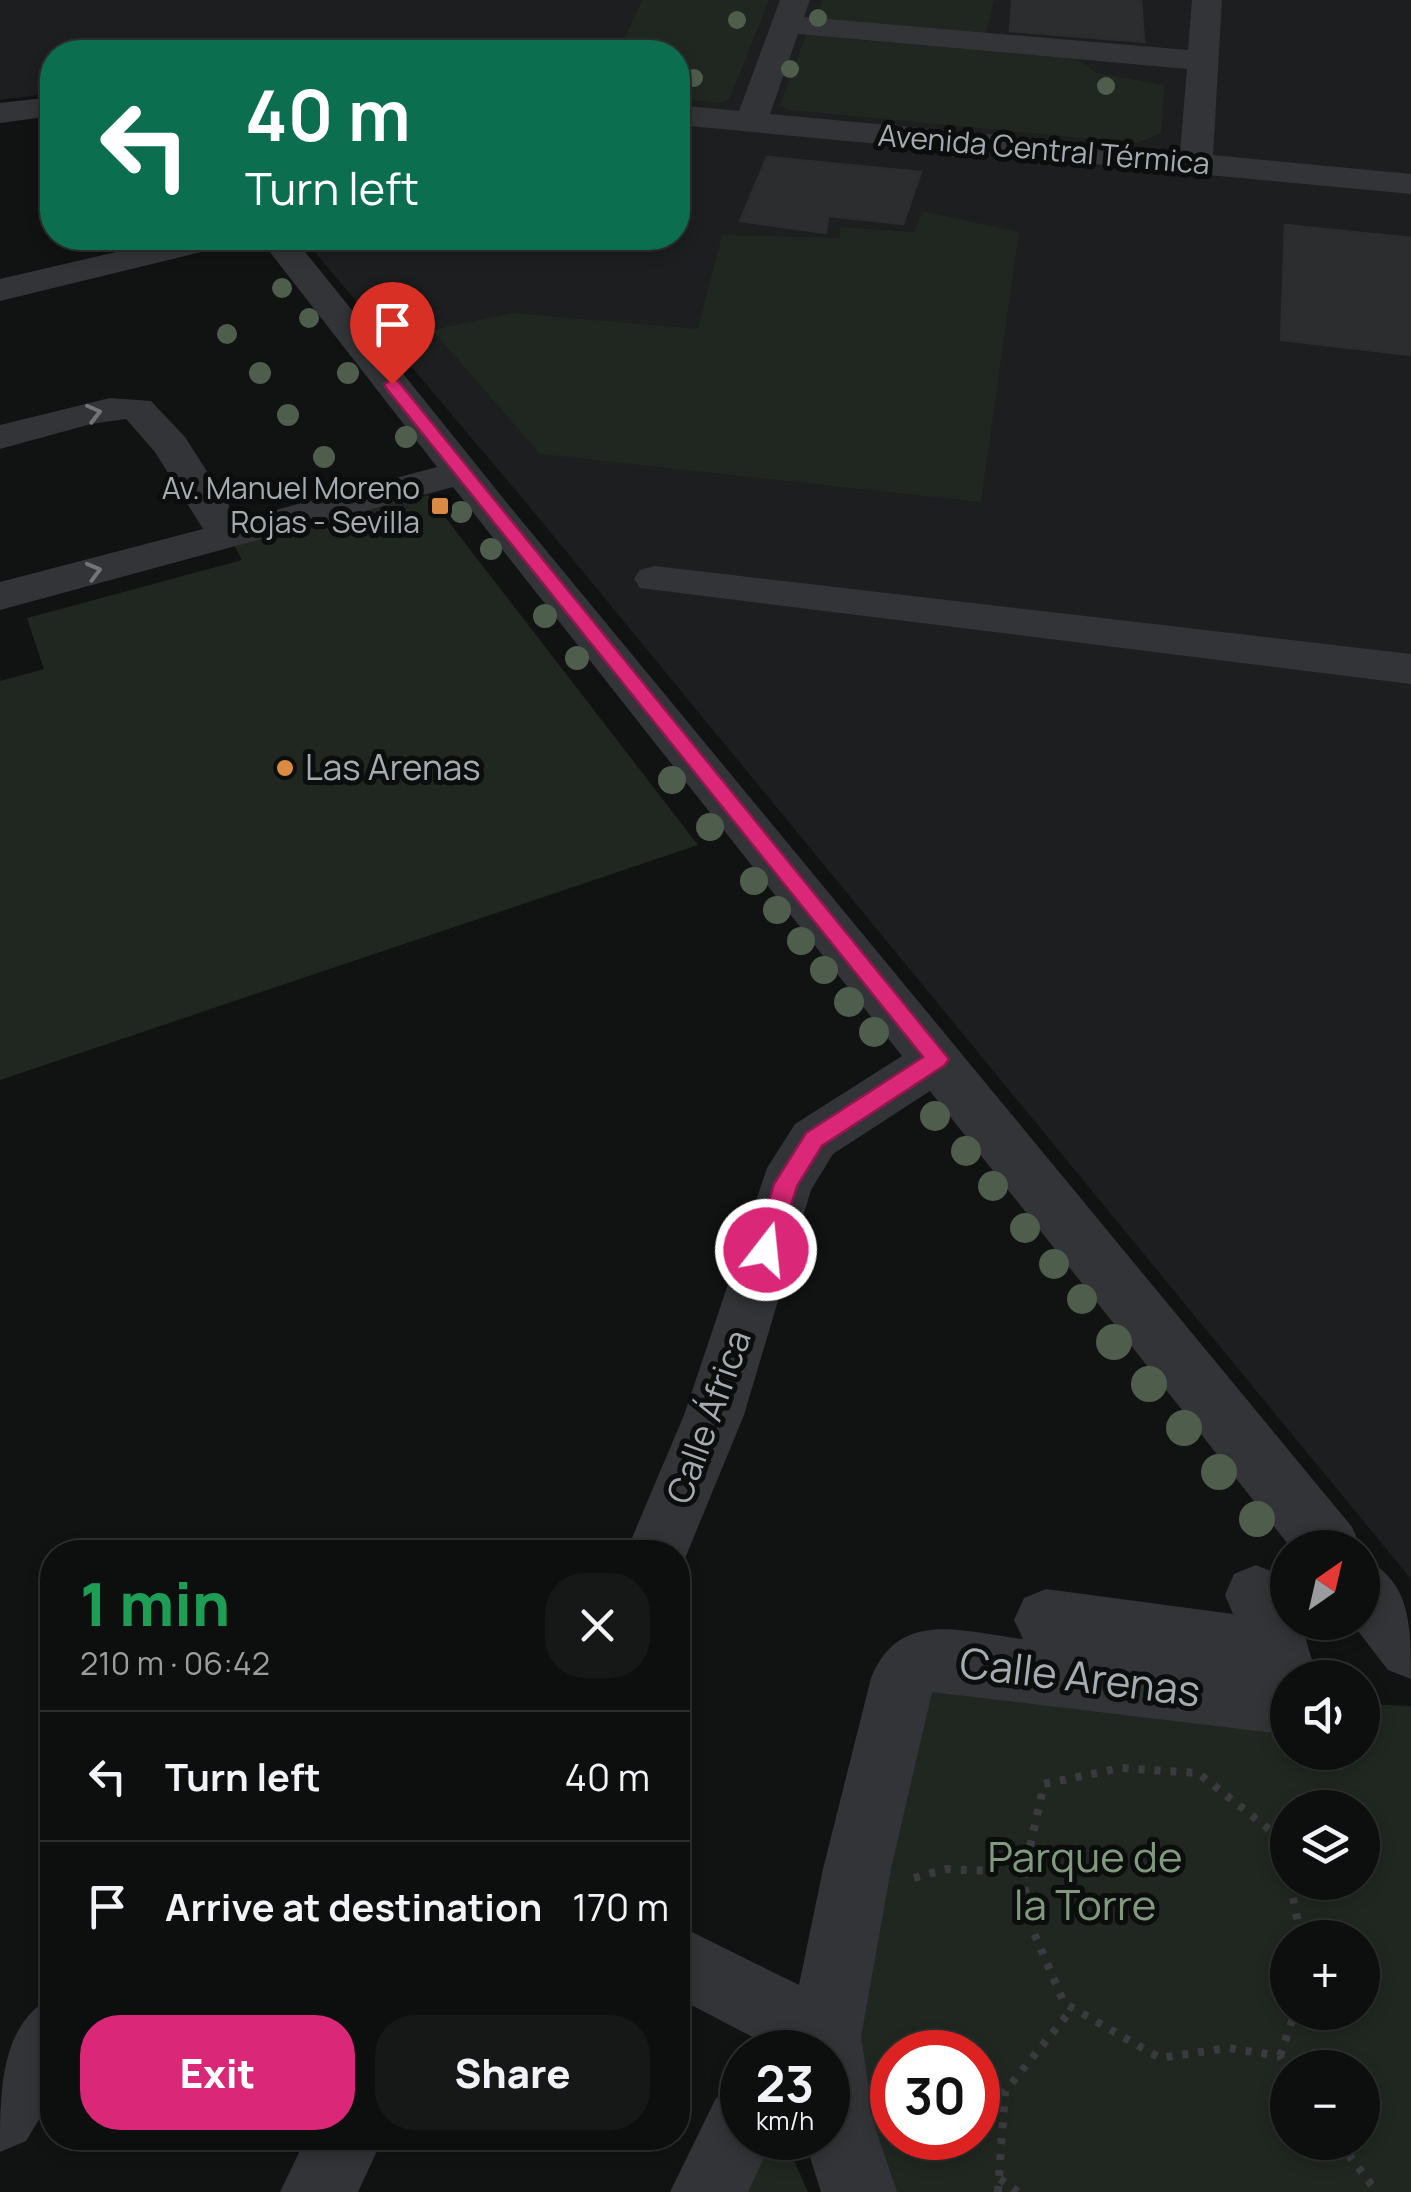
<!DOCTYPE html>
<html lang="en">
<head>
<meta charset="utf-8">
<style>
  :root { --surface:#0d0e0e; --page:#161717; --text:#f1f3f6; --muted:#9a9c9e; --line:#2d2e2e; --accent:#db2777 }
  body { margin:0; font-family:Manrope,sans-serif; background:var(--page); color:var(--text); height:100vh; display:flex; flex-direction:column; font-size:38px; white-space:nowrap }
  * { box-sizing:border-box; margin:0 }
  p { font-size:32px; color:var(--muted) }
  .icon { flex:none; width:55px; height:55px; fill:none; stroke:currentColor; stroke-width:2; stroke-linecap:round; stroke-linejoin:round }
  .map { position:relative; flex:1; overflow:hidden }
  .sheet { position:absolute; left:40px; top:1540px; width:650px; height:610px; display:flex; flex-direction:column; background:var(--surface); border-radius:40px; box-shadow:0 5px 15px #0003,0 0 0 2px var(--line) }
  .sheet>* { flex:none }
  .top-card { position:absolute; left:40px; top:40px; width:650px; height:210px; border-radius:40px; box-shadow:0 5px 15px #0003,0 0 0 2px var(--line); background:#0b6e4f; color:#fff; overflow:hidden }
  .needle { width:65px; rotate:34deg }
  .controls { position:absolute; left:1270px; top:1530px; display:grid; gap:20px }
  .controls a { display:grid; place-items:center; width:110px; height:110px; border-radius:50%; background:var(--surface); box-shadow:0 5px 15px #0003,0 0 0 2px var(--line); font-size:50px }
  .speed { position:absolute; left:720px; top:2030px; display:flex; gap:20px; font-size:50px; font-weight:700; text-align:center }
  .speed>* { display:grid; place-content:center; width:130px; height:130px; border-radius:50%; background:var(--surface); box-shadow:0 5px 15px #0003,0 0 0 2px var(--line); line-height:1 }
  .speed small { font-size:25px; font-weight:400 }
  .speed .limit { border:15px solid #d22; background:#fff; color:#111 }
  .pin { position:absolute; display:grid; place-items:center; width:85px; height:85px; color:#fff; margin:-102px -42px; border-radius:50% 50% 50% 0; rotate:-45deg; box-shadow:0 0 10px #0007 }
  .pin .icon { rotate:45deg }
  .me { position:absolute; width:110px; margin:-55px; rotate:16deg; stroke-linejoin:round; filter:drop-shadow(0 0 8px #0008) }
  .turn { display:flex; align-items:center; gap:35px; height:210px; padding:0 40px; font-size:45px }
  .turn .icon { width:130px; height:130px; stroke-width:2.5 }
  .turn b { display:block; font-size:70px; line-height:85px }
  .round { display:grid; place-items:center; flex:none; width:105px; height:105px; border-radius:40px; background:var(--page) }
  .headline { display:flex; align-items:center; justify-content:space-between; height:170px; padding:0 40px }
  h1 { font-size:60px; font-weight:800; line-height:75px; color:#1e9e55 }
  .button { display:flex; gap:20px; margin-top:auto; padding:20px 40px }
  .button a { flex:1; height:115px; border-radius:40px; background:var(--accent); color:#fff; font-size:40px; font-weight:800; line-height:115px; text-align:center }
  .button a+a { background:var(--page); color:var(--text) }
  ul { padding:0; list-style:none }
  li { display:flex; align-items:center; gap:30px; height:130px; padding:0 40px; border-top:2px solid var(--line) }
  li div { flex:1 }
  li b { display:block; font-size:38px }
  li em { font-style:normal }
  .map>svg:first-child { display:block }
  .built { fill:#1d1e1f }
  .green { fill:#202720; fill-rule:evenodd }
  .building { fill:#2c2d2e; stroke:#2c2c2e; stroke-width:2.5 }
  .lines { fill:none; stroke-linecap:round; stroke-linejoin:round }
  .path { stroke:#393b3e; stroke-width:8; stroke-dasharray:6 10; stroke-linecap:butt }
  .minor { fill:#333437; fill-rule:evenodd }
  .tree { fill:#4f5d4d }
  .oneway { stroke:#71757a }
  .route { fill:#db2777; stroke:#8e194d; stroke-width:2.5 }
  .poi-dot { fill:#da8a42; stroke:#0c0d0d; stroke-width:4 }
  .labels { text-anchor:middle; stroke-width:10; stroke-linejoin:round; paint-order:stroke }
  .far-street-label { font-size:30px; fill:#a4abb1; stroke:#0c0d0d }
  .far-poi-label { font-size:30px; fill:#a4abb1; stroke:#0c0d0d; text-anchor:end }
  .poi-label { font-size:35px; fill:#a4abb1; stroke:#0c0d0d; text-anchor:start }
  .street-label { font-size:35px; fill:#a4abb1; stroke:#0c0d0d }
  .near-street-label { font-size:42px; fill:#a4abb1; stroke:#0c0d0d }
  .near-park-label { font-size:42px; fill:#819a7e; stroke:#0c0d0d }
</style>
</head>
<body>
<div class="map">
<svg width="1411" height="2192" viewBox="0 0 1411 2192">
  <rect width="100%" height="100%" fill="#111212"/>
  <!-- built -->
  <path class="built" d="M0 0H1411V1579L533 511 303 238H678V52H52V93L0 100Z"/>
  <!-- green -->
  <path class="green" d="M642 0H769L730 98 722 103 678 99V52H618Z
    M822 0H994L985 38 817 21Z
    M806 35 1077 59 1097 73 1165 85 1161 133 1137 143 790 110 780 105Z
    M922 211 1019 232 981 502 540 454 432 330 512 313 698 329 722 235 840 238V227L914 232Z
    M428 495 698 845 0 1080V681L44 669 27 618 242 560 233 543Z
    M903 1678 1287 1701 1288 1752H1362L1363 1704 1411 1706V2192H859L838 2127 825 2037ZM1288 1808H1362V1882H1288ZM1288 1938H1362V2012H1288ZM892 2052H978V2138H892ZM1288 2068H1362V2142H1288Z
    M771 2138H784L808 2192H747Z"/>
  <!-- building -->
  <path class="building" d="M1012 0H1141L1144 42 1010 31Z
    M767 157 921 172 903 224 828 216 826 233 740 221Z
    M1285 225 1411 238V355L1281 340Z"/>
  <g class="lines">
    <!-- path -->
    <path class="path" d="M1288 1871 1279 1837 1198 1773 1121 1768 1044 1784 1023 1878 1034 1933 1064 2003 1160 2058 1228 2048 1280 2056 1288 2068
      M914 1878 946 1869 992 1871 1027 1855
      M1290 1882 1301 1938
      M1280 2056 1295 2012
      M1339 2142 1377 2192
      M1000 2179 1018 2192
      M998 2192 1005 2091 1073 2008"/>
    <!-- minor -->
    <path class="minor" d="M780 0H810L804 17 1188 50 1192 0H1222L1213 155 1411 174V194L678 125V105L739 111ZM798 34 1187 69 1180 152 770 114Z
      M52 97V116L0 123V103Z
      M176 238H235L230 245 0 301V279Z
      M259 238H294L507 503 1352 1527 1361 1548H1291L930 1091 833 1154 811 1190 744 1415 679 1573 678 1552H626L684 1415 767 1168 795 1124 902 1056 453 487 0 610V582L203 529 155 452 126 419 91 424 0 449V425L110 398 151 401 185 437 238 520 437 467Z
      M655 566 1411 654V684L640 588 634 579 640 570Z
      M1362 1557C1411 1582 1411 1623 1411 1679L1388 1670 1351 1622H1362Z
      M1256 1565 1278 1574 1288 1592V1622H1301L1317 1678H1288V1728L1275 1733 932 1692 891 1869 861 2037 875 2127 897 2192H821L804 2138H828V2052H781L678 1998V1925L799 1985 823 1869 871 1678C900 1608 961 1632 1023 1639L1014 1620 1024 1598 1046 1589 1233 1614 1225 1595 1234 1574Z
      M52 1997V2098L26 2141 0 2152C0 2091 0 2025 52 1997Z
      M742 2087V2138H773L748 2192H670L716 2098Z
      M306 2138H383L358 2192H280Z"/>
  </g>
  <!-- trees -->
  <g class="tree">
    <circle cx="818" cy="18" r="9"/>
    <circle cx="737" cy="20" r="9"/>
    <circle cx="790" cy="69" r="9"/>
    <circle cx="694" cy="78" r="9"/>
    <circle cx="1106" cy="86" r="9"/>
    <circle cx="282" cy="288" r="10"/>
    <circle cx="309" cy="318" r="10"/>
    <circle cx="227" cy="334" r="10"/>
    <circle cx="260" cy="373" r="11"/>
    <circle cx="348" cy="373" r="11"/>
    <circle cx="288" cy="415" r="11"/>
    <circle cx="406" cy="437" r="11"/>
    <circle cx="324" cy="457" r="11"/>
    <circle cx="461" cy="512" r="11"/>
    <circle cx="491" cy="549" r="11"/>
    <circle cx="545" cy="616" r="12"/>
    <circle cx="577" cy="658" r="12"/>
    <circle cx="672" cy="780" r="14"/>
    <circle cx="710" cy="827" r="14"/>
    <circle cx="754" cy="881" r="14"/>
    <circle cx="777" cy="910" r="14"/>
    <circle cx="801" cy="941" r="14"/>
    <circle cx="824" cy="970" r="14"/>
    <circle cx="849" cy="1002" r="15"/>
    <circle cx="874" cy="1032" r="15"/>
    <circle cx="935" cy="1116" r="15"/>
    <circle cx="966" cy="1151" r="15"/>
    <circle cx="993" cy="1186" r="15"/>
    <circle cx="1025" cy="1228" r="15"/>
    <circle cx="1054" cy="1264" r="15"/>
    <circle cx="1082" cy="1299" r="15"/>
    <circle cx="1114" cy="1342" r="18"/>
    <circle cx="1149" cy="1384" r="18"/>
    <circle cx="1184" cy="1428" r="18"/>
    <circle cx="1219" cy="1472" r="18"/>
    <circle cx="1257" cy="1519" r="18"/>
  </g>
  <!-- one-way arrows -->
  <defs><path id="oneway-chevron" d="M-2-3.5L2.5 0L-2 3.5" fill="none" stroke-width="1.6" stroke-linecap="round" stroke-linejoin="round" transform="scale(2.5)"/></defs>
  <g class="oneway">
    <use href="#oneway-chevron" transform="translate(94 413) rotate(-14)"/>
    <use href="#oneway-chevron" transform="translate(94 571) rotate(-15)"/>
  </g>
  <!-- route -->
  <path class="route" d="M392 380 398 381 949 1059 945 1065 822 1146 797 1186 775 1257H758L754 1250 774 1184 806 1133 923 1057 386 388 384 384Z"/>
  <!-- markers -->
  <g class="poi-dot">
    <rect x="430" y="496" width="20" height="20" rx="5"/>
    <circle cx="285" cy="768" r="10"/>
  </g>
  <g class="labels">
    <!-- far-street labels -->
    <g class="far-street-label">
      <text transform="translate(1044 150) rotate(5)" y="10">Avenida Central Térmica</text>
    </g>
    <!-- far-poi labels -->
    <g class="far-poi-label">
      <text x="420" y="499">Av. Manuel Moreno<tspan x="420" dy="34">Rojas - Sevilla</tspan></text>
    </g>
    <!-- poi labels -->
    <g class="poi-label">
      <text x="305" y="780">Las Arenas</text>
    </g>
    <!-- street labels -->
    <g class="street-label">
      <text transform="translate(709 1417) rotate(-70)" y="12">Calle África</text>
    </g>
    <!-- near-street labels -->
    <g class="near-street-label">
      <text transform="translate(1080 1677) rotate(7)" y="15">Calle Arenas</text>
    </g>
    <!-- near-park labels -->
    <g class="near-park-label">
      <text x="1085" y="1872">Parque de<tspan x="1085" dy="48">la Torre</tspan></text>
    </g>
  </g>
</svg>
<div class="controls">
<a><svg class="needle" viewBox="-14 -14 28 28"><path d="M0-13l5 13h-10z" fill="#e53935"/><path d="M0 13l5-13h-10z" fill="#9a9c9e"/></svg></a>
<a><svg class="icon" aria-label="sound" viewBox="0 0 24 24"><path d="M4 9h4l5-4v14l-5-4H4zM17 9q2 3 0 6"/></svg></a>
<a><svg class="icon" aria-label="layers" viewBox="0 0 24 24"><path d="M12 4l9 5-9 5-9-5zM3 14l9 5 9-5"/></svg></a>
<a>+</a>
<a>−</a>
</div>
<div class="speed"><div>23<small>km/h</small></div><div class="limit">30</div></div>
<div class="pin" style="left:392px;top:384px;background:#d93025"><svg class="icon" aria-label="arrive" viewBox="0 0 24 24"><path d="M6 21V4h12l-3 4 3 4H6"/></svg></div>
<svg class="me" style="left:766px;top:1250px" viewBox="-20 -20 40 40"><circle r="17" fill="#db2777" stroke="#fff" stroke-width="3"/><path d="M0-11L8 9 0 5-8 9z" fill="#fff"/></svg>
<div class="top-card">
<div class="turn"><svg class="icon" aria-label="left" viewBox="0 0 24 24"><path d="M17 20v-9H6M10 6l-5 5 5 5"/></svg><div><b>40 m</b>Turn left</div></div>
</div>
<section class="sheet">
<div class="headline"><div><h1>1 min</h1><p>210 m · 06:42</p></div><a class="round"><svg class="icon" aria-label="close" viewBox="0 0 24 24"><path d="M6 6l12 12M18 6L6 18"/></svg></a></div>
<ul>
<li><svg class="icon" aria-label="left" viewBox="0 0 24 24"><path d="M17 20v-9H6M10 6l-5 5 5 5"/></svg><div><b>Turn left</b></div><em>40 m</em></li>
<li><svg class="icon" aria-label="arrive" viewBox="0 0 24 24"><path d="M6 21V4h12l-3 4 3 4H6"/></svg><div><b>Arrive at destination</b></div><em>170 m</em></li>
</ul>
<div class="button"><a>Exit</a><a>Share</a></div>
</section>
</div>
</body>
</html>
